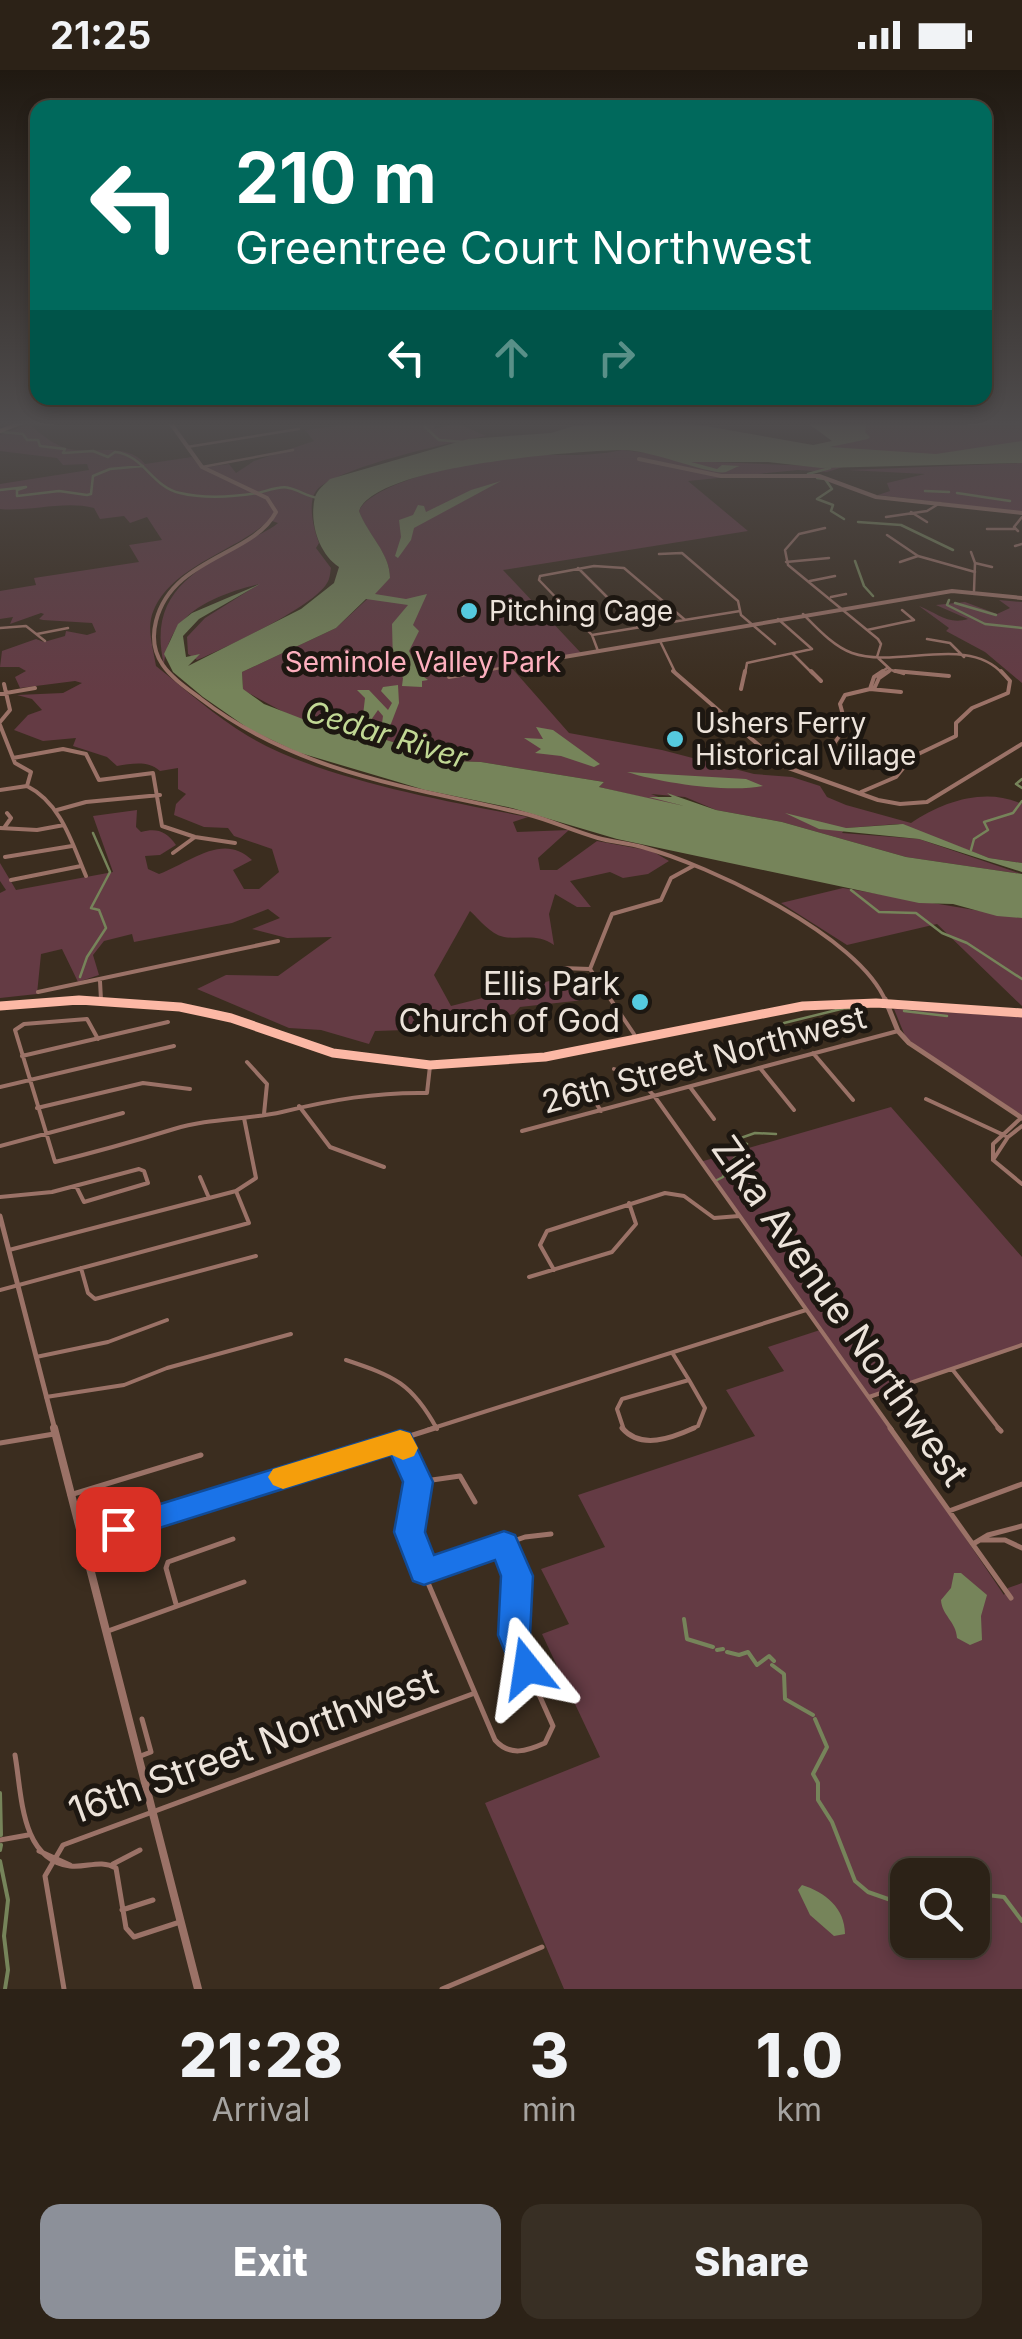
<!DOCTYPE html>
<html lang="en">
<head>
<meta charset="utf-8">
<style>
  :root { --surface:#2c2217; --page:#382f24; --text:#f1f3f6; --muted:#a6a4a1; --line:#483f36; --accent:#8c9099 }
  body { margin:0; font-family:Inter,sans-serif; background:var(--page); color:var(--text); height:100vh; display:flex; flex-direction:column; font-size:38px; white-space:nowrap }
  * { box-sizing:border-box; margin:0 }
  p { font-size:32px; color:var(--muted) }
  .icon { flex:none; width:55px; height:55px; fill:none; stroke:currentColor; stroke-width:2; stroke-linecap:round; stroke-linejoin:round }
  .map { position:relative; height:1919px; overflow:hidden }
  .panel { display:flex; flex-direction:column; background:var(--surface); flex:1 }
  .panel>* { flex:none }
  .guide { position:absolute; left:30px; top:30px; width:962px; height:305px; border-radius:20px; box-shadow:0 5px 15px #0003,0 0 0 2px var(--line); background:#00695c; color:#fff; overflow:hidden }
  .fabs { position:absolute; left:890px; top:1788px; display:grid; gap:20px }
  .fabs a { display:grid; place-items:center; width:100px; height:100px; border-radius:20px; background:var(--surface); box-shadow:0 5px 15px #0003,0 0 0 2px var(--line); font-size:50px }
  .pin { position:absolute; display:grid; place-items:center; width:85px; height:85px; color:#fff; margin:-42px; border-radius:20px; box-shadow:0 5px 15px #0006 }
  .me { position:absolute; width:110px; margin:-55px; rotate:345deg; stroke-linejoin:round; filter:drop-shadow(0 0 8px #0008) }
  .turn { display:flex; align-items:center; gap:35px; height:210px; padding:0 40px; font-size:45px }
  .turn .icon { width:130px; height:130px; stroke-width:2.5 }
  .turn b { display:block; font-size:70px; line-height:85px }
  .lanes { display:flex; align-items:center; height:95px; padding:0 40px; background:#0003; justify-content:center; gap:50px; direction:ltr }
  .lanes .off { opacity:.35 }
  .eta { display:flex; justify-content:space-evenly; align-items:center; height:170px; text-align:center }
  .eta b { font-size:60px; font-weight:800; line-height:70px }
  .button { display:flex; gap:20px; margin-top:auto; padding:20px 40px }
  .button a { flex:1; height:115px; border-radius:20px; background:var(--accent); color:#fff; font-size:40px; font-weight:800; line-height:115px; text-align:center }
  .button a+a { background:var(--page); color:var(--text) }
  .status { display:flex; justify-content:space-between; align-items:center; height:70px; padding:0 50px; background:var(--surface); direction:ltr }
  .status svg { height:28px; fill:currentColor }
  .map>svg:first-child { display:block }
  .green { fill:#643b44; fill-rule:evenodd }
  .water { fill:#76845a }
  .lines { fill:none; stroke-linecap:round; stroke-linejoin:round }
  .stream-far1 { stroke:#76845a; stroke-width:2.5 }
  .stream { stroke:#76845a; stroke-width:4 }
  .minor-far2 { stroke:#9b7267; stroke-width:2.5 }
  .minor-far1 { stroke:#9b7267; stroke-width:4 }
  .minor { stroke:#9b7267; stroke-width:5 }
  .tertiary-far2 { stroke:#9b7267; stroke-width:4 }
  .tertiary-far1 { stroke:#9b7267; stroke-width:5 }
  .tertiary { stroke:#9b7267; stroke-width:8 }
  .secondary { stroke:#d89684; stroke-width:4 }
  .primary-far1 { stroke:#fcb8a5; stroke-width:6 }
  .primary { stroke:#fcb8a5; stroke-width:9 }
  .route { fill:#1a73e8; stroke:#114b97; stroke-width:2.5 }
  .slow { fill:#f59e0b }
  .poi-dot { fill:#55cadf; stroke:#1d1711; stroke-width:4 }
  .labels { text-anchor:middle; stroke-width:10; stroke-linejoin:round; paint-order:stroke }
  .far-poi-label { font-size:28px; fill:#ece3da; stroke:#1d1711; text-anchor:start }
  .far-park-label { font-size:28px; fill:#fdafbe; stroke:#1d1711 }
  .far-water-label { font-size:30px; font-style:italic; fill:#c1d894; stroke:#1d1711 }
  .poi-label { font-size:32px; fill:#ece3da; stroke:#1d1711; text-anchor:end }
  .street-label { font-size:32px; fill:#ece3da; stroke:#1d1711 }
  .near-street-label { font-size:38px; fill:#ece3da; stroke:#1d1711 }
</style>
</head>
<body>
<div class="status"><b>21:25</b><svg viewBox="0 0 49 12"><path d="M0 12V9h3v3zM5 12V6h3v6zM10 12V3h3v9zM15 12V0h3v12zM26 1h20v11H26zM47 4h2v5h-2z"/></svg></div>
<div class="map">
<svg width="1022" height="1919" viewBox="0 0 1022 1919">
  <rect width="100%" height="100%" fill="#3b2d1f"/>
  <!-- green -->
  <path class="green" d="M334 351H437L434 359 457 353 486 366C454 371 332 399 316 421 307 433 314 460 319 473L316 478 331 498C330 503 330 509 327 513 314 537 224 578 197 590L188 584 187 567 205 548 259 514C212 526 169 543 164 595 148 526 190 503 244 472 255 466 269 461 278 453L269 450C235 483 164 497 151 549 148 563 154 582 156 596 186 620 215 646 248 666 320 709 445 731 528 747L513 752 517 762 569 760 538 788 540 800H557L597 771 652 781 669 791 648 804 623 808 610 802 570 811 591 837H577L555 824 549 844 554 875C536 863 524 870 504 867 490 864 480 850 470 841L434 905 451 936 573 905 584 906 597 924 593 929 520 937 514 944 437 959 375 961 369 974 321 960 289 958 197 919 226 905 278 906 332 867 287 868 252 859 280 848 268 839 232 853 134 872 132 864 104 871 93 885 99 905 78 912 62 879 41 884 37 924 0 928V823L6 820 0 811V793L16 820 113 802 93 746 137 740 136 757 141 762C157 758 166 761 176 775L160 785 145 786 148 799 159 804C191 792 223 762 252 790L233 800 244 819H259L279 802 272 779 234 766 228 758 204 757 174 745 176 734 186 724 178 719V698L160 701C147 690 132 694 117 696L107 687 73 676 76 668 43 671 14 660 28 645 42 640 32 629 17 625 63 623 82 613 75 611 20 618 15 607 26 601 19 597H0L2 581 36 569 44 572 65 566 66 561 87 565 96 562 92 553 43 550 39 549 44 544 41 543 10 554 13 547 0 549V521L36 515 34 508 139 492 129 475 162 470 147 447 130 453 124 446 100 449 94 438C64 430 30 442 0 439V414L89 400 87 394 63 395 57 388 0 381V365L29 354C41 364 53 375 69 379 95 384 127 372 145 394L192 387 201 398 229 394 236 403 254 391 314 371 305 360 337 356Z
    M849 351H1022V375L945 387 827 380 849 368Z
    M622 380 665 385 697 397 687 391 843 397 827 402 798 400 688 411 748 461 503 500 581 583 510 596 569 663 662 680 754 704 792 707 820 716 827 727 846 735 911 753C943 731 986 717 1022 734V793L989 788 898 754 846 758 842 763 919 769 1022 804 906 787 782 752 716 740 685 727 651 724 684 737 599 717 604 712 481 692 453 691 358 661 360 667 372 670C327 670 281 640 243 620L242 602 336 558 390 508C390 483 368 466 359 441 373 408 502 384 538 385 565 385 596 386 622 380Z
    M1022 393V442L878 425 890 421 887 413 925 404 848 400Z
    M999 530 1022 532V613L985 582 946 561 949 558 919 536C937 543 948 555 968 549L936 535 965 532 997 544 1010 538Z
    M843 818 1022 848V936L937 854 847 875 781 833Z
    M894 939 1022 947V1045L917 977 905 966Z
    M891 1037 1022 1187V1275L870 1327 1004 1525 1008 1518 1022 1513V1919H564L485 1733 600 1687 542 1564 569 1554 541 1499 605 1477 578 1425 755 1366 726 1320 784 1301 768 1277 820 1260 700 1092ZM908 1805H972V1870H908Z"/>
  <!-- water -->
  <path class="water" d="M617 351 694 354 813 375 832 371 805 351H867L865 362 870 367 868 369 830 377 936 384 1022 371V393L821 398 768 392H691L717 399 722 395 740 396C735 397 731 400 726 402 712 406 649 379 622 380 577 381 376 395 359 441 368 465 390 483 390 508L375 524 406 529 427 524 413 555 419 561 409 581 420 604 428 610 422 611V617L402 616 403 608 393 593 392 554 408 535 366 529 336 558 242 602 243 619 264 634 349 667 363 669 350 661H358L453 691 481 692 604 712 599 717 684 736 649 727H672L667 723 716 740 782 752 906 787 1022 804V848L997 846 953 834 919 833 617 769 512 738 425 720 297 682 249 659 203 627 173 602 164 584 178 554 192 543 260 514 199 549 183 566 186 587 200 584 188 596 301 539 334 513 339 497C318 483 309 451 315 427 317 420 325 414 330 409L468 369 551 363 574 356Z
    M501 411 414 458 411 470 398 488 395 486 401 467 399 450 413 445 418 435 424 436 426 442 471 420Z
    M398 615 399 633 387 664 381 661 383 646 378 640 371 650 372 660 362 654 365 628 357 620H369L388 640 392 633 381 621 383 617Z
    M536 657 553 660 600 694 594 697 561 686 535 683 541 679 524 668 543 669Z
    M627 702 746 709 763 716C728 723 662 713 627 702Z
    M785 743 846 758 903 754 989 788 1022 793V802L919 769 819 759Z
    M954 1503H961L987 1525 981 1546 982 1570 970 1575 957 1568C956 1551 942 1546 941 1530L951 1518Z
    M802 1815C825 1822 845 1838 845 1864L834 1866 810 1845 798 1820Z"/>
  <g class="lines">
    <!-- stream-far1 -->
    <path class="stream-far1" d="M429 351 424 356 439 370 463 372
      M1 362 23 364 27 370H38L40 376 65 379 63 383 93 381 108 387 115 382C144 385 152 417 180 423 205 429 233 427 258 423 267 421 281 415 289 418 299 420 306 426 318 428
      M808 404 830 398
      M817 408 825 409 832 419 817 429 833 435 831 441 844 449
      M0 420 26 417 17 420V426L59 421 87 425 91 424 93 406 110 399 143 396
      M925 421 949 422
      M957 423 1010 431
      M858 452 901 455 953 480
      M855 491 864 516 873 526
      M949 530 947 535 985 554 1022 558
      M955 533 996 545
      M1022 709 1016 714 1022 718
      M971 780 974 769 988 760 984 752 1013 743 1022 731
      M851 820 879 842 916 843 942 863 967 873 1022 909
      M80 907 87 887 106 858 99 840 91 838 110 802 93 763
      M904 941 947 946
      M784 953 845 938 865 939
      M717 1110 723 1107 728 1095H737L732 1091 747 1074 735 1070 755 1063 776 1064"/>
    <!-- stream -->
    <path class="stream" d="M684 1549 687 1569 713 1577
      M717 1580 723 1579
      M727 1582 739 1585 748 1582 757 1595 769 1586 774 1591
      M772 1595 784 1604 785 1629 813 1645
      M815 1649 827 1677 813 1704 818 1713V1730L832 1752 855 1811 868 1822 908 1836
      M0 1723 1 1765
      M0 1780 1 1775
      M0 1791 8 1830 4 1866 8 1900 5 1919
      M972 1833 978 1824 1004 1827 1022 1851"/>
    <!-- minor-far2 -->
    <path class="minor-far2" d="M187 377 299 359
      M202 397 293 380
      M911 442 927 452
      M886 447 927 441 940 433
      M825 458 799 464 785 480 788 495 878 569 881 574 877 587 891 600 904 604
      M987 459H1014
      M1018 461 1014 457 1022 447
      M887 465 918 486 975 502
      M1015 476 1022 474
      M971 482 975 493 974 521
      M659 484 682 483 738 531 741 545 775 574
      M786 492 829 488
      M900 492 918 486
      M975 493 992 497
      M578 498 608 528
      M810 511 835 506
      M831 527 846 524
      M626 544 639 557
      M803 544C817 558 833 576 852 583 897 599 968 564 1003 604
      M0 558 26 556 45 571
      M867 560 914 550 902 540
      M37 564 68 558
      M592 565 740 541
      M927 569 950 573 964 587
      M660 571 676 604
      M598 581 592 565 539 510 540 506 594 496 624 498 684 549
      M793 584 813 604
      M468 604 511 596
      M745 604 747 593 812 579 778 549
      M879 604 887 598
      M885 604 890 600"/>
    <!-- minor-far1 -->
    <path class="minor-far1" d="M673 601 783 696 878 730 900 734 927 732 1022 674
      M811 601 821 611
      M895 601 949 606
      M449 607 483 601
      M741 619 745 601
      M870 619 874 607 883 601
      M874 619 879 608 889 601
      M0 624 35 618
      M0 652 10 640 4 614
      M0 655 15 693 31 702 27 716
      M829 681 846 656 840 634 845 625 870 619 901 622
      M13 688 63 679 86 684 99 710 153 703 162 756 195 767 235 773
      M27 716C61 733 72 773 86 806
      M0 720 27 716
      M861 722 896 707 912 687 956 666V653L972 638 1008 623 1010 611 1001 601
      M57 740 86 732 160 725
      M0 758 37 760 64 755
      M4 758 11 748 7 743
      M173 783 195 767
      M5 787 72 776
      M11 810 81 796
      M562 898 590 899
      M100 911 101 930
      M38 922 278 871
      M634 964 590 899 612 844 661 830 671 808 693 796
      M98 969 87 949 24 954 15 960 55 1092C96 1082 135 1071 174 1059 209 1048 247 1050 282 1042 331 1030 376 1022 427 1023L430 996
      M813 983 853 1030
      M22 986 168 952
      M247 992 267 1014 264 1044
      M760 998 794 1040
      M614 999 638 1008 655 1027 892 1360
      M0 1017 174 976
      M690 1017 714 1049
      M589 1022 601 1041
      M926 1029 1008 1067
      M299 1036 330 1077 384 1097
      M37 1038 143 1013 190 1019
      M522 1061 898 961
      M0 1076 123 1043
      M993 1090V1074L1021 1048
      M993 1090 1008 1067 1022 1056
      M993 1090 1022 1114
      M200 1107 209 1128
      M0 1127 52 1122 139 1099 144 1101 148 1113 84 1132 76 1116
      M9 1180 236 1121
      M81 1198 88 1223 95 1229 256 1186
      M554 1200 540 1175 547 1161 665 1123 684 1126 714 1148 739 1146
      M529 1207 612 1182 636 1154 629 1133
      M0 1220 249 1153 236 1121 256 1108 244 1048
      M673 1284 689 1310
      M36 1287 108 1272 167 1250
      M346 1290C394 1306 412 1313 437 1359
      M952 1299 1000 1360
      M46 1327 124 1315 167 1298 291 1264
      M869 1327 1022 1275
      M427 1360 806 1240
      M624 1360 617 1339 622 1329 689 1310 705 1338 698 1356 689 1360"/>
    <!-- minor -->
    <path class="minor" d="M622 1358C641 1380 672 1368 694 1358
      M890 1358 1011 1528
      M998 1358 1001 1361
      M400 1371 418 1412 409 1461 414 1480 495 1670C510 1687 527 1681 545 1673L553 1656 516 1573 517 1506 504 1474
      M0 1373 54 1364
      M418 1412 460 1406 475 1432
      M70 1425 201 1385
      M949 1441 1022 1414
      M82 1470 435 1358
      M982 1470H1005L1022 1478
      M973 1474 988 1465 1022 1456
      M424 1502 525 1467 551 1464
      M176 1534 166 1498 168 1492 233 1469
      M108 1561 244 1512
      M15 1685C22 1724 20 1789 70 1796 87 1798 100 1789 116 1798L126 1858 134 1867 180 1852
      M138 1687 151 1682 142 1649
      M0 1770 28 1765
      M39 1781 70 1795
      M113 1794 140 1780
      M122 1840 153 1830
      M64 1919 45 1806 63 1775 475 1623
      M442 1919 542 1877"/>
    <!-- tertiary-far2 -->
    <path class="tertiary-far2" d="M169 351 202 397 267 428 276 442C253 486 172 487 156 551 146 591 173 608 201 629 298 703 410 717 526 744 550 750 573 761 598 768 612 772 628 773 642 777 709 795 860 866 886 932
      M639 389 721 406H819L876 427 1022 443
      M511 596 952 521 1022 528"/>
    <!-- tertiary-far1 -->
    <path class="tertiary-far1" d="M885 929 898 961 909 973 1022 1048
      M0 1146 55 1360"/>
    <!-- tertiary -->
    <path class="tertiary" d="M54 1358 198 1919"/>
    <!-- secondary -->
    <path class="secondary" d="M0 361 26 351"/>
    <!-- primary-far1 -->
    <path class="primary-far1" d="M58 932H103"/>
    <!-- primary -->
    <path class="primary" d="M0 936 79 930 180 937 231 948 333 983 430 995 545 987 803 936 876 933 1022 943"/>
  </g>
  <!-- sky -->
  <linearGradient id="sky" x2="0" y2="1"><stop stop-color="#201911"/><stop offset="0.57" stop-color="#4f4c4d"/><stop offset="1" stop-color="#4f4c4d" stop-opacity="0"/></linearGradient>
  <rect width="1022" height="620" fill="url(#sky)"/>
  <!-- route -->
  <path class="route" d="M400 1360 410 1363 433 1412 425 1462 434 1485 504 1461 515 1465 533 1506 530 1565 544 1598 539 1608 527 1613 516 1608 498 1565 501 1506 495 1490 424 1515 413 1511 394 1462 403 1412 391 1385 118 1471 107 1468 102 1459 107 1450 118 1447Z"/>
  <!-- slow -->
  <path class="slow" d="M400 1360 410 1363 418 1378 414 1386 403 1390 392 1385 283 1419 273 1415 268 1407 273 1399Z"/>
  <!-- markers -->
  <g class="poi-dot">
    <circle cx="469" cy="541" r="10"/>
    <circle cx="675" cy="669" r="10"/>
    <circle cx="640" cy="932" r="10"/>
  </g>
  <g class="labels">
    <!-- far-poi labels -->
    <g class="far-poi-label">
      <text x="489" y="551">Pitching Cage</text>
      <text x="695" y="663">Ushers Ferry<tspan x="695" dy="32">Historical Village</tspan></text>
    </g>
    <!-- far-park labels -->
    <g class="far-park-label">
      <text x="423" y="602">Seminole Valley Park</text>
    </g>
    <!-- far-water labels -->
    <g class="far-water-label">
      <text transform="translate(386 665) rotate(17)" y="10">Cedar River</text>
    </g>
    <!-- poi labels -->
    <g class="poi-label">
      <text x="620" y="925">Ellis Park<tspan x="620" dy="37">Church of God</tspan></text>
    </g>
    <!-- street labels -->
    <g class="street-label">
      <text transform="translate(704 990) rotate(-15)" y="11">26th Street Northwest</text>
    </g>
    <!-- near-street labels -->
    <g class="near-street-label">
      <text transform="translate(840 1241) rotate(55)" y="13">Zika Avenue Northwest</text>
      <text transform="translate(253 1676) rotate(-20)" y="13">16th Street Northwest</text>
    </g>
  </g>
</svg>
<div class="fabs">
<a><svg class="icon" aria-label="search" viewBox="0 0 24 24"><circle cx="10" cy="10" r="6"/><path d="M15 15l6 6"/></svg></a>
</div>
<div class="pin" style="left:118px;top:1459px;background:#d93025"><svg class="icon" aria-label="arrive" viewBox="0 0 24 24"><path d="M6 21V4h12l-3 4 3 4H6"/></svg></div>
<svg class="me" style="left:527px;top:1598px" viewBox="-20 -20 40 40"><path d="M0-17L14 15 0 8-14 15z" fill="#1a73e8" stroke="#fff" stroke-width="4"/></svg>
<div class="guide">
<div class="turn"><svg class="icon" aria-label="left" viewBox="0 0 24 24"><path d="M17 20v-9H6M10 6l-5 5 5 5"/></svg><div><b>210 m</b>Greentree Court Northwest</div></div>
<div class="lanes"><svg class="icon" aria-label="left" viewBox="0 0 24 24"><path d="M17 20v-9H6M10 6l-5 5 5 5"/></svg><svg class="icon off" aria-label="ahead" viewBox="0 0 24 24"><path d="M12 20V5M6 11l6-6 6 6"/></svg><svg class="icon off" aria-label="right" viewBox="0 0 24 24"><path d="M7 20v-9h11M14 6l5 5-5 5"/></svg></div>
</div>
</div>
<section class="panel">
<div class="eta">
<div><b>21:28</b><p>Arrival</p></div>
<div><b>3</b><p>min</p></div>
<div><b>1.0</b><p>km</p></div>
</div>
<div class="button"><a>Exit</a><a>Share</a></div>
</section>
</body>
</html>
